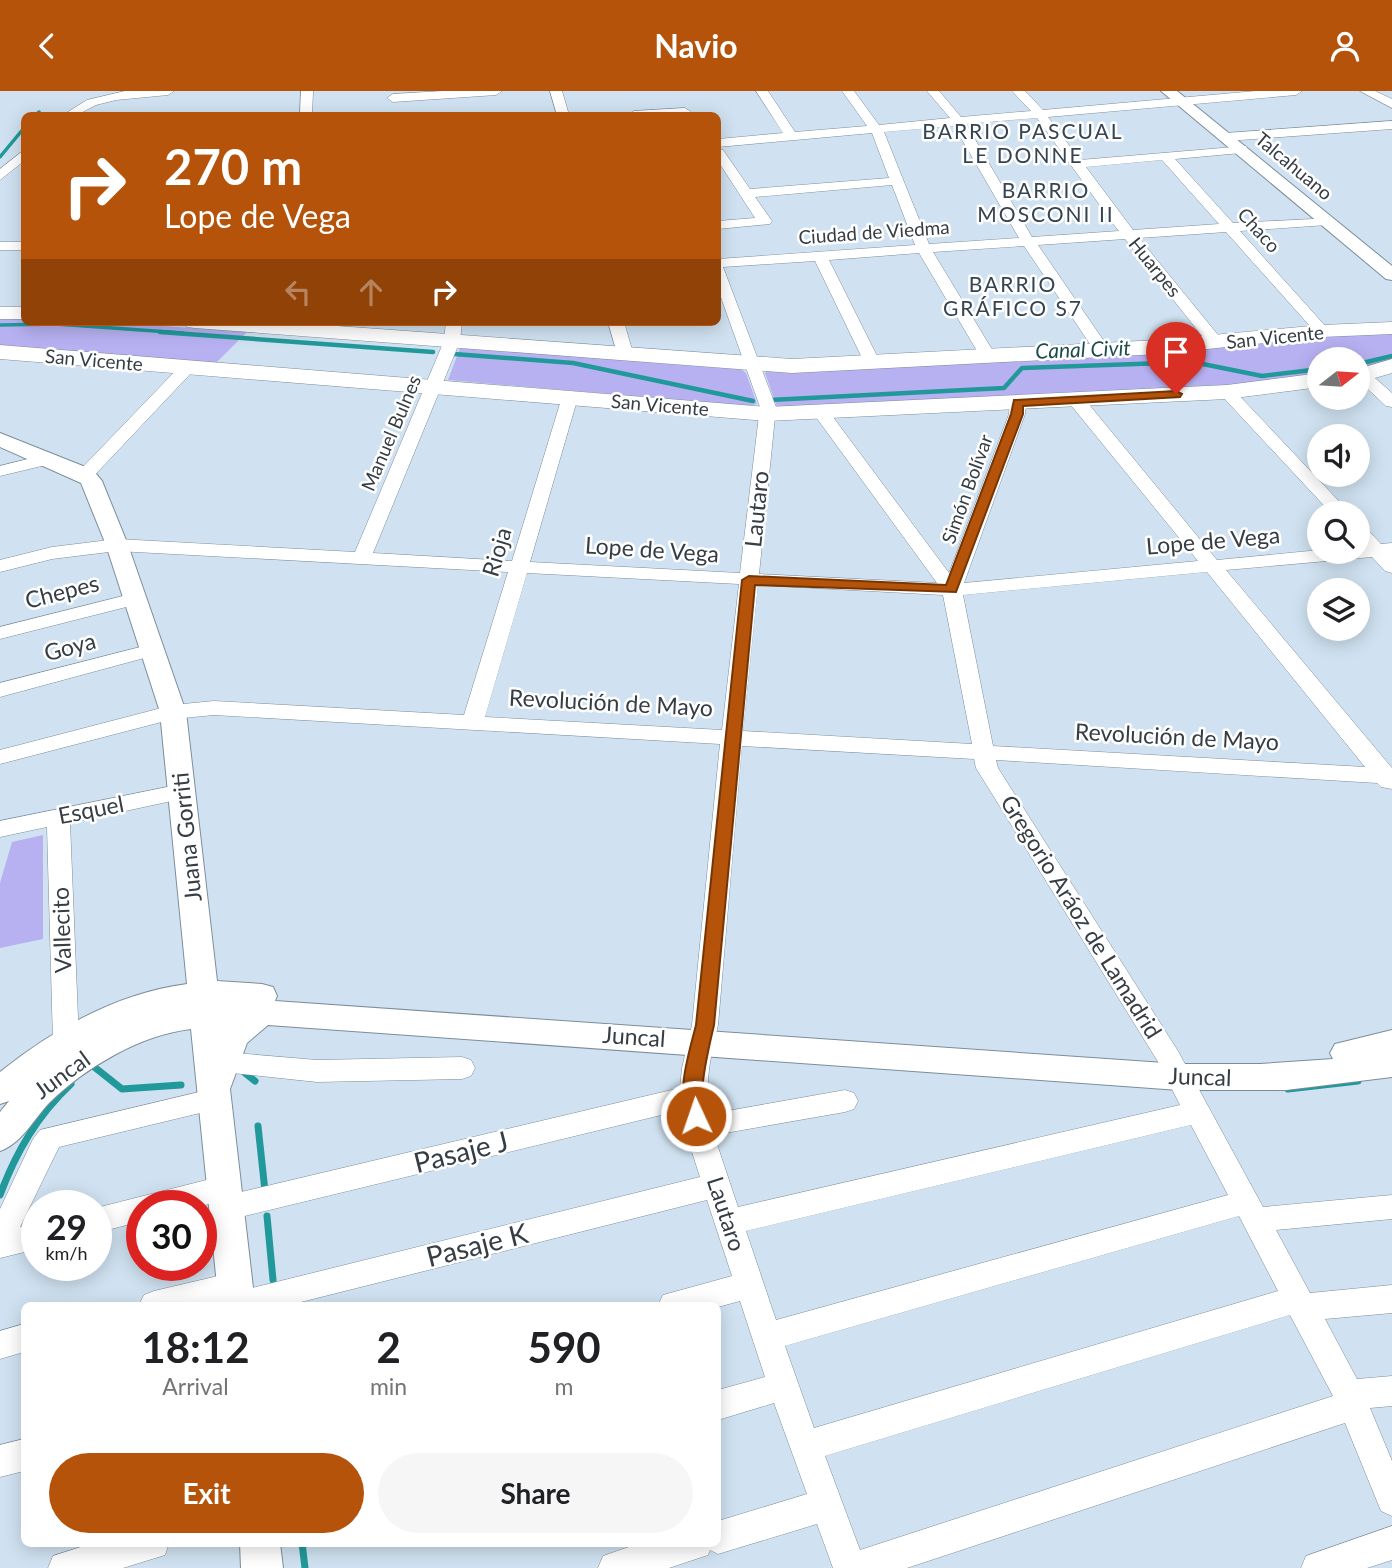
<!DOCTYPE html>
<html lang="en">
<head>
<meta charset="utf-8">
<style>
  :root { --surface:#fff; --page:#f6f6f6; --text:#202124; --muted:#757577; --accent:#b45309 }
  body { margin:0; font-family:Lato,sans-serif; background:var(--page); color:var(--text); height:100vh; display:flex; flex-direction:column; font-size:26px; white-space:nowrap }
  * { box-sizing:border-box; margin:0 }
  p { font-size:23px; color:var(--muted) }
  .icon { flex:none; width:38px; height:38px; fill:none; stroke:currentColor; stroke-width:2; stroke-linecap:round; stroke-linejoin:round }
  .map { position:relative; flex:1; overflow:hidden }
  .details { position:absolute; left:21px; top:1211px; width:700px; height:245px; display:flex; flex-direction:column; background:var(--surface); border-radius:10px; box-shadow:0 4px 18px #0003 }
  .details>* { flex:none }
  .hud { position:absolute; left:21px; top:21px; width:700px; height:214px; border-radius:10px; box-shadow:0 4px 18px #0003; background:#b45309; color:#fff; overflow:hidden }
  .needle { width:46px; rotate:73deg }
  .fabs { position:absolute; left:1307px; top:256px; display:grid; gap:14px }
  .fabs a { display:grid; place-items:center; width:63px; height:63px; border-radius:50%; background:var(--surface); box-shadow:0 4px 18px #0003; font-size:35px }
  .speed { position:absolute; left:21px; top:1099px; display:flex; gap:14px; font-size:35px; font-weight:700; text-align:center }
  .speed>* { display:grid; place-content:center; width:91px; height:91px; border-radius:50%; background:var(--surface); box-shadow:0 4px 18px #0003; line-height:1 }
  .speed small { font-size:18px; font-weight:400 }
  .speed .limit { border:10px solid #d22; background:#fff; color:#111 }
  .pin { position:absolute; display:grid; place-items:center; width:60px; height:60px; color:#fff; margin:-72px -30px; border-radius:50% 50% 50% 0; rotate:-45deg; box-shadow:0 0 7px #0007 }
  .pin .icon { rotate:45deg }
  .me { position:absolute; width:77px; margin:-38px; rotate:357deg; stroke-linejoin:round; filter:drop-shadow(0 0 5px #0008) }
  .turn { display:flex; align-items:center; gap:24px; height:147px; padding:0 28px; font-size:32px }
  .turn .icon { width:91px; height:91px; stroke-width:2.5 }
  .turn b { display:block; font-size:49px; line-height:60px }
  .lanes { display:flex; align-items:center; height:66px; padding:0 28px; background:#0003; justify-content:center; gap:35px; direction:ltr }
  .lanes .off { opacity:.35 }
  .eta { display:flex; justify-content:space-evenly; align-items:center; height:119px; text-align:center }
  .eta b { font-size:42px; font-weight:700; line-height:49px }
  .action { display:flex; gap:14px; margin-top:auto; padding:14px 28px }
  .action a { flex:1; height:80px; border-radius:42px; background:var(--accent); color:#fff; font-size:28px; font-weight:700; line-height:80px; text-align:center }
  .action a+a { background:var(--page); color:var(--text) }
  header { display:flex; justify-content:space-between; align-items:center; height:91px; padding:0 28px; background:var(--accent); color:#fff; font-size:32px; font-weight:700 }
  .map>svg:first-child { display:block }
  .green { fill:#b7b1f2 }
  .lines { fill:none; stroke-linecap:round; stroke-linejoin:round }
  .stream-far2 { stroke:#21999a; stroke-width:3.5 }
  .stream-far1 { stroke:#21999a; stroke-width:4.5 }
  .stream { stroke:#21999a; stroke-width:7 }
  .minor-casing { stroke:#7c8d9a; stroke-width:1 }
  .tertiary-casing { stroke:#7c8d9a; stroke-width:2 }
  .secondary-casing { stroke:#7c8d9a; stroke-width:1 }
  .minor { fill:#fff; fill-rule:evenodd }
  .tertiary { fill:#fff; fill-rule:evenodd }
  .secondary { fill:#fff; fill-rule:evenodd }
  .route { fill:#b45309; stroke:#753606; stroke-width:2 }
  .labels { text-anchor:middle; stroke-width:5; stroke-linejoin:round; paint-order:stroke }
  .far-street-label { font-size:19px; fill:#363e44; stroke:#fff }
  .far-neighbourhood-label { font-size:21px; letter-spacing:2px; fill:#354450; stroke:#fff }
  .far-water-label { font-size:21px; font-style:italic; fill:#1c4c4c; stroke:#fff }
  .street-label { font-size:23px; fill:#363e44; stroke:#fff }
  .near-street-label { font-size:28px; fill:#363e44; stroke:#fff }
</style>
</head>
<body>
<header><svg class="icon" aria-label="back" viewBox="0 0 24 24"><path d="M15 5l-7 7 7 7"/></svg>Navio<svg class="icon" aria-label="person" viewBox="0 0 24 24"><circle cx="12" cy="8" r="4"/><path d="M4 21q1-7 8-7t8 7"/></svg></header>
<div class="map">
<svg width="1392" height="1477" viewBox="0 0 1392 1477">
  <rect width="100%" height="100%" fill="#d0e2f1"/>
  <!-- green -->
  <path class="green" d="M0 227H24V231H108L247 241 216 272 0 256Z
    M1392 243V269L1358 279V268H1320L1319 284 1214 296 777 316 765 282 768 280 1104 265 1199 259 1319 244Z
    M460 257 740 277 746 282 757 313 747 315 448 289Z
    M43 744V848L0 857V792L12 751Z"/>
  <g class="lines">
    <!-- stream-far2 -->
    <path class="stream-far2" d="M36 24 39 21
      M0 66 24 37
      M0 234 56 233 183 242"/>
    <!-- stream-far1 -->
    <path class="stream-far1" d="M160 241 433 261
      M454 263 573 272 753 310
      M1358 273 1392 265
      M770 309 1004 297 1022 277 1193 271 1262 285 1320 278"/>
    <!-- stream -->
    <path class="stream" d="M93 975 122 998 181 994
      M245 982 255 990
      M1288 998 1358 990
      M258 1035 265 1100
      M0 1104C16 1061 37 1025 71 993
      M267 1125 273 1189
      M302 1452 305 1477"/>
    <!-- minor casing -->
    <g class="minor-casing">
      <path id="minor" d="M125 0H174L168 4 116 9 96 14 77 24H63L87 9Z
        M301 0H313L312 24H300Z
        M443 0H502L496 4 393 11 387 7 393 3Z
        M550 0H562L569 24H557Z
        M756 0H768L795 41 867 35 842 0H854L879 34 950 27 927 0H939L961 26 1031 20 1012 0H1025L1043 19 1256 0H1302L1296 4 1048 26 1080 69 1246 55 1247 58 1241 62 1175 68 1233 132 1332 127 1334 130 1327 134 1240 140 1327 237 1330 240 1327 243H1317L1226 141 1139 147 1222 249 1224 252 1216 257 1210 255 1125 148 1038 154 1110 259 1102 264 1096 262 1024 155 933 161 996 265 988 270 980 265 919 162 829 169 880 271 872 276 864 271 815 170 723 176 776 316 759 483 937 492 813 322 815 318H827L949 482 1009 323 1010 312 1018 307 1026 312 1025 323 964 492 1198 470 1070 313 1068 309 1070 305H1082L1217 469 1320 459 1358 460V456L1362 455 1358 451V434L1365 436 1381 453 1392 452V482L1385 480 1372 466 1226 479 1392 677V698L1381 696 1377 692 996 669 998 677 1178 960 1263 1116 1392 1104V1128L1276 1139 1310 1202 1392 1194V1222L1325 1228 1357 1288 1392 1285V1315L1370 1317 1392 1370V1425L1381 1420 1345 1332 907 1477H833L817 1433 718 1463 710 1459 708 1464 669 1477H598L603 1465 640 1452H718V1430L807 1403 774 1312 718 1329V1299L765 1286 740 1210 718 1216 658 1214 663 1204 732 1185 707 1109 289 1214H222L224 1210 207 1214H139L144 1204 154 1200 235 1181 245 1185 250 1194 248 1198 700 1086 684 1036 682 1019 228 1129 218 1126 214 1117 217 1111 201 1115H142V1130L96 1142V1117L226 1084 236 1087 240 1096 237 1102 680 997 682 977 692 934 720 653 214 624 173 628 0 673V659L173 614 214 610 464 624 508 481 117 460 52 468 0 481V469L52 456 117 448 355 461 444 250 446 231H462L460 250 373 462 512 470 562 306 570 301 578 306 530 471 740 482 760 316 718 198V168L915 154 892 94 755 106 772 130 770 133 718 138V130L755 127 718 70V58L723 59 750 98 889 87 872 42 718 56V48L783 42ZM1037 27 1114 134 1119 140 1032 146 966 33ZM954 35 1019 147 929 153 884 41ZM1162 69 1219 133 1133 139 1086 76ZM1207 481 1365 676 993 655 963 504ZM527 482 739 493 722 639 485 626ZM758 494 943 504 972 653 743 640ZM742 655 974 668 976 677 1160 974 1180 1014 738 1116 714 1044 845 1021 854 1018 858 1010 854 1002 845 999 710 1023C704 992 711 964 718 934ZM1191 1034 1228 1104 776 1229 746 1140ZM1239 1125 1278 1200 814 1337 785 1255ZM1290 1224 1333 1305 860 1459 825 1365Z
        M1360 0H1375L1392 8V17Z
        M685 17 691 21 689 24H628L634 20Z
        M1392 30V38L1226 50 1220 46 1226 42Z
        M24 59V70L0 89V78Z
        M0 151H24V159H0Z
        M608 231H624L633 262 631 265 625 267 617 262Z
        M188 271 194 273 196 276 194 279 91 388H79L76 384 79 380 182 273Z
        M1362 279 1368 281 1392 302V316L1386 315 1358 289V280Z
        M1227 296 1233 298 1350 422H1331L1221 304 1219 301Z
        M48 363 54 364 57 368 54 372 0 385V375Z
        M135 502 142 504 145 508 142 512 0 548V536Z
        M152 553 159 555 162 559 159 563 0 606V592Z
        M182 693 190 696 193 701 190 706 70 732 79 951 75 958 66 961 57 958 53 951 47 736 0 746V730Z
        M223 961 317 969 462 966 471 969 475 977 471 985 462 988 317 991 214 980 210 972 214 964Z
        M216 997 225 1000 229 1008 225 1016 59 1056 20 1136 37 1132V1158L0 1167V1118L33 1048 40 1039Z
        M24 1233V1261L0 1268V1240Z
        M24 1348V1380L0 1386V1354Z
        M1392 1435V1469L1367 1477H1301L1306 1465Z
        M93 1452H169L165 1464 123 1477H48L53 1465Z"/>
    </g>
    <!-- tertiary casing -->
    <g class="tertiary-casing">
      <path id="tertiary" d="M1161 0H1177L1392 175V189L1386 188Z
        M0 342 93 379 102 390 128 454 186 621 217 890 262 893 273 896 277 905 275 910 1179 973H1260L1333 968 1330 962 1335 953 1392 939V986L1286 999H1179L268 934 247 952 230 998 255 1214H219L191 938C140 944 86 976 49 1012 34 1028 21 1053 0 1060V1021L9 1010 0 1013V981C54 938 117 902 187 893L160 621 106 454 81 392 0 356Z
        M240 1452H280L283 1477H241Z"/>
    </g>
    <!-- secondary casing -->
    <g class="secondary-casing">
      <path id="secondary" d="M0 216H24V228H0Z
        M184 231H282L792 268 1159 249 1322 234 1392 231V243L1322 246 1159 263 792 282 195 237 187 236Z
        M0 254 767 316 1227 294 1320 282V296L1227 308 767 330 0 268Z
        M1392 268V282L1358 292V278Z"/>
    </g>
    <!-- minor -->
    <use href="#minor" class="minor"/>
    <!-- tertiary -->
    <use href="#tertiary" class="tertiary"/>
    <!-- secondary -->
    <use href="#secondary" class="secondary"/>
  </g>
  <!-- route -->
  <path class="route" d="M1176 300 1182 303 1180 306 1023 315V323L956 501 755 494 714 934C709 956 703 979 702 1002 702 1012 707 1021 702 1031L696 1033 689 1031C675 1002 689 963 696 934L742 489 749 485 946 494 1011 323 1014 309Z"/>
  <g class="labels">
    <!-- far-street labels -->
    <g class="far-street-label">
      <text transform="translate(1294 75) rotate(40)" y="7">Talcahuano</text>
      <text transform="translate(1259 139) rotate(48)" y="7">Chaco</text>
      <text transform="translate(874 141) rotate(-4)" y="7">Ciudad de Viedma</text>
      <text transform="translate(1155 176) rotate(51)" y="7">Huarpes</text>
      <text transform="translate(1275 246) rotate(-6)" y="7">San Vicente</text>
      <text transform="translate(94 269) rotate(5)" y="7">San Vicente</text>
      <text transform="translate(660 314) rotate(5)" y="7">San Vicente</text>
      <text transform="translate(391 342) rotate(-67)" y="7">Manuel Bulnes</text>
      <text transform="translate(967 398) rotate(-70)" y="7">Simón Bolívar</text>
    </g>
    <!-- far-neighbourhood labels -->
    <g class="far-neighbourhood-label">
      <text x="1023" y="48">BARRIO PASCUAL<tspan x="1023" dy="24">LE DONNE</tspan></text>
      <text x="1046" y="107">BARRIO<tspan x="1046" dy="24">MOSCONI II</tspan></text>
      <text x="1013" y="201">BARRIO<tspan x="1013" dy="24">GRÁFICO S7</tspan></text>
    </g>
    <!-- far-water labels -->
    <g class="far-water-label">
      <text transform="translate(1083 259) rotate(-2)" y="7">Canal Civit</text>
    </g>
    <!-- street labels -->
    <g class="street-label">
      <text transform="translate(757 418) rotate(-84)" y="8">Lautaro</text>
      <text transform="translate(1213 450) rotate(-5)" y="8">Lope de Vega</text>
      <text transform="translate(652 459) rotate(4)" y="8">Lope de Vega</text>
      <text transform="translate(497 461) rotate(-73)" y="8">Rioja</text>
      <text transform="translate(62 501) rotate(-14)" y="8">Chepes</text>
      <text transform="translate(70 556) rotate(-15)" y="8">Goya</text>
      <text transform="translate(611 612) rotate(3)" y="8">Revolución de Mayo</text>
      <text transform="translate(1177 646) rotate(3)" y="8">Revolución de Mayo</text>
      <text transform="translate(91 719) rotate(-11)" y="8">Esquel</text>
      <text transform="translate(187 746) rotate(-96)" y="8">Juana Gorriti</text>
      <text transform="translate(1081 826) rotate(58)" y="8">Gregorio Aráoz de Lamadrid</text>
      <text transform="translate(62 839) rotate(-92)" y="8">Vallecito</text>
      <text transform="translate(634 946) rotate(4)" y="8">Juncal</text>
      <text transform="translate(62 984) rotate(-36)" y="8">Juncal</text>
      <text transform="translate(1200 986) rotate(2)" y="8">Juncal</text>
      <text transform="translate(726 1123) rotate(72)" y="8">Lautaro</text>
    </g>
    <!-- near-street labels -->
    <g class="near-street-label">
      <text transform="translate(461 1061) rotate(-14)" y="10">Pasaje J</text>
      <text transform="translate(477 1154) rotate(-14)" y="10">Pasaje K</text>
    </g>
  </g>
</svg>
<div class="fabs">
<a><svg class="needle" viewBox="-14 -14 28 28"><path d="M0-13l5 13h-10z" fill="#e53935"/><path d="M0 13l5-13h-10z" fill="#757577"/></svg></a>
<a><svg class="icon" aria-label="sound" viewBox="0 0 24 24"><path d="M4 9h4l5-4v14l-5-4H4zM17 9q2 3 0 6"/></svg></a>
<a><svg class="icon" aria-label="search" viewBox="0 0 24 24"><circle cx="10" cy="10" r="6"/><path d="M15 15l6 6"/></svg></a>
<a><svg class="icon" aria-label="layers" viewBox="0 0 24 24"><path d="M12 4l9 5-9 5-9-5zM3 14l9 5 9-5"/></svg></a>
</div>
<div class="speed"><div>29<small>km/h</small></div><div class="limit">30</div></div>
<div class="pin" style="left:1176px;top:303px;background:#d93025"><svg class="icon" aria-label="arrive" viewBox="0 0 24 24"><path d="M6 21V4h12l-3 4 3 4H6"/></svg></div>
<svg class="me" style="left:696px;top:1025px" viewBox="-20 -20 40 40"><circle r="17" fill="#b45309" stroke="#fff" stroke-width="3"/><path d="M0-11L8 9 0 5-8 9z" fill="#fff"/></svg>
<div class="hud">
<div class="turn"><svg class="icon" aria-label="right" viewBox="0 0 24 24"><path d="M7 20v-9h11M14 6l5 5-5 5"/></svg><div><b>270 m</b>Lope de Vega</div></div>
<div class="lanes"><svg class="icon off" aria-label="left" viewBox="0 0 24 24"><path d="M17 20v-9H6M10 6l-5 5 5 5"/></svg><svg class="icon off" aria-label="ahead" viewBox="0 0 24 24"><path d="M12 20V5M6 11l6-6 6 6"/></svg><svg class="icon" aria-label="right" viewBox="0 0 24 24"><path d="M7 20v-9h11M14 6l5 5-5 5"/></svg></div>
</div>
<section class="details">
<div class="eta">
<div><b>18:12</b><p>Arrival</p></div>
<div><b>2</b><p>min</p></div>
<div><b>590</b><p>m</p></div>
</div>
<div class="action"><a>Exit</a><a>Share</a></div>
</section>
</div>
</body>
</html>
